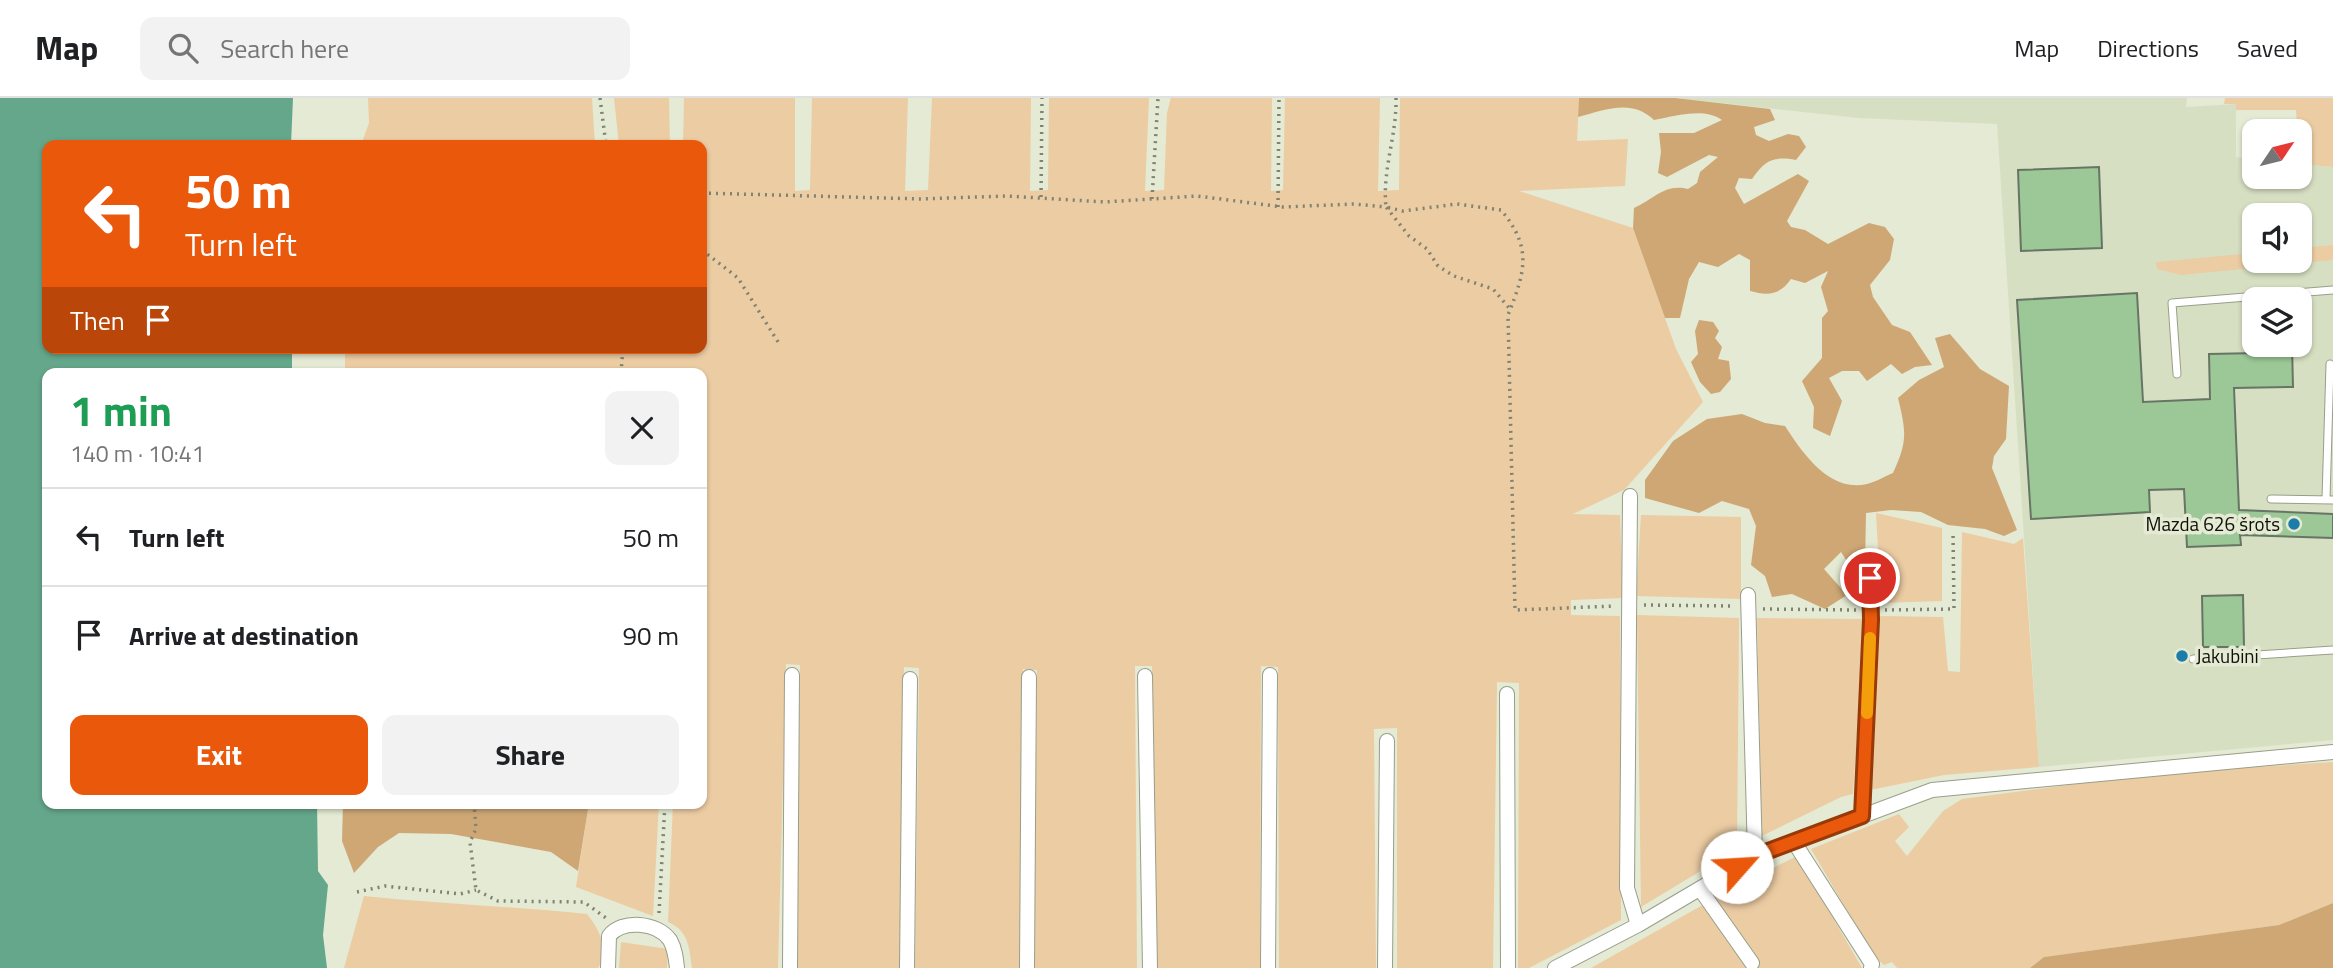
<!DOCTYPE html>
<html lang="en">
<head>
<meta charset="utf-8">
<style>
  :root { --surface:#fff; --page:#f2f2f2; --text:#202124; --muted:#757577; --line:#e0e0e0; --accent:#ea580c }
  body { margin:0; font-family:"Titillium Web",sans-serif; background:var(--page); color:var(--text); height:100vh; display:flex; flex-direction:column; font-size:26px; white-space:nowrap }
  * { box-sizing:border-box; margin:0 }
  p { font-size:23px; color:var(--muted) }
  .icon { flex:none; width:38px; height:38px; fill:none; stroke:currentColor; stroke-width:2; stroke-linecap:round; stroke-linejoin:round }
  .map { position:relative; flex:1; overflow:hidden }
  .sheet { position:absolute; left:42px; top:270px; width:665px; height:441px; display:flex; flex-direction:column; background:var(--surface); border-radius:14px; box-shadow:0 2px 5px #0004 }
  .sheet>* { flex:none }
  .top-card { position:absolute; left:42px; top:42px; width:665px; height:214px; border-radius:14px; box-shadow:0 2px 5px #0004; background:#ea580c; color:#fff; overflow:hidden }
  .needle { width:46px; rotate:55deg }
  .controls { position:absolute; left:2242px; top:21px; display:grid; gap:14px }
  .controls a { display:grid; place-items:center; width:70px; height:70px; border-radius:14px; background:var(--surface); box-shadow:0 2px 5px #0004; font-size:35px }
  .pin { position:absolute; display:grid; place-items:center; width:60px; height:60px; color:#fff; margin:-30px; border:4px solid #fff; border-radius:50%; box-shadow:0 2px 7px #0007 }
  .me { position:absolute; width:77px; margin:-38px; rotate:64deg; stroke-linejoin:round; filter:drop-shadow(0 0 5px #0008) }
  .turn { display:flex; align-items:center; gap:24px; height:147px; padding:0 28px; font-size:32px }
  .turn .icon { width:91px; height:91px; stroke-width:2.5 }
  .turn b { display:block; font-size:49px; line-height:60px }
  .then { display:flex; align-items:center; height:66px; padding:0 28px; background:#0003; gap:14px; font-size:26px }
  .round { display:grid; place-items:center; flex:none; width:74px; height:74px; border-radius:14px; background:var(--page) }
  .overview { display:flex; align-items:center; justify-content:space-between; height:119px; padding:0 28px }
  h1 { font-size:42px; font-weight:700; line-height:52px; color:#1e9e55 }
  .cta { display:flex; gap:14px; margin-top:auto; padding:14px 28px }
  .cta a { flex:1; height:80px; border-radius:14px; background:var(--accent); color:#fff; font-size:28px; font-weight:700; line-height:80px; text-align:center }
  .cta a+a { background:var(--page); color:var(--text) }
  ul { padding:0; list-style:none }
  li { display:flex; align-items:center; gap:21px; height:98px; padding:0 28px; border-top:2px solid var(--line) }
  li div { flex:1 }
  li b { display:block; font-size:26px }
  li em { font-style:normal }
  header { display:flex; align-items:center; gap:42px; box-sizing:border-box; height:98px; padding:0 35px; background:var(--surface); border-bottom:2px solid var(--line) }
  header strong { font-size:33px }
  nav { display:flex; gap:38px; margin-inline-start:auto; font-size:24px }
  .search { width:490px; height:63px; background:var(--page); display:flex; align-items:center; gap:18px; box-sizing:border-box; padding:0 24px; border-radius:14px; color:var(--muted); font-size:26px }
  .map>svg:first-child { display:block }
  .built { fill:#d7dfc2; fill-rule:evenodd }
  .green { fill:#eccca3 }
  .forest { fill:#cea775 }
  .water { fill:#65a78b }
  .building { fill:#9cc797; stroke:#677565; stroke-width:2 }
  .lines { fill:none; stroke-linecap:round; stroke-linejoin:round }
  .service-casing { stroke:#989e89; stroke-width:9 }
  .minor-casing { stroke:#989e89; stroke-width:16 }
  .path { stroke:#7f8373; stroke-width:3.5; stroke-dasharray:2 5; stroke-linecap:butt }
  .service { stroke:#fff; stroke-width:7 }
  .minor { stroke:#fff; stroke-width:14 }
  .route-casing { stroke:#983908; stroke-width:18 }
  .route { stroke:#ea580c; stroke-width:12 }
  .slow { stroke:#f59e0b; stroke-width:12 }
  .poi-dot { fill:#1c7da9; stroke:#e4ead3; stroke-width:2.5 }
  .labels { text-anchor:middle; stroke-width:7; stroke-linejoin:round; paint-order:stroke }
  .poi-label { font-size:19px; fill:#0e1008; stroke:#e4ead3; text-anchor:end }
</style>
</head>
<body>
<header>
<strong>Map</strong>
<div class="search"><svg class="icon" aria-label="search" viewBox="0 0 24 24"><circle cx="10" cy="10" r="6"/><path d="M15 15l6 6"/></svg>Search here</div>
<nav><a>Map</a><a>Directions</a><a>Saved</a></nav>
</header>
<div class="map">
<svg width="2333" height="870" viewBox="0 0 2333 870">
  <rect width="100%" height="100%" fill="#e4ead3"/>
  <!-- built -->
  <path class="built" d="M1675 0H2187L2186 9 2236 6V59L2254 62V79H2300V66L2333 69V642L2039 669 1997 26 1859 20ZM2254 117H2300V163H2254ZM2254 201H2300V247H2254Z"/>
  <!-- green -->
  <path class="green" d="M368 0H592L595 47H361L369 25Z
    M614 0H669L670 47H619Z
    M684 0H795V93L810 92 812 0H908L905 93 928 92 932 0H1031L1030 93 1048 92 1049 0H1149L1145 93 1164 92 1167 15 1171 0H1272L1271 93 1283 92 1285 0H1380L1378 93 1399 92 1400 0H1579L1577 43 1628 41 1625 88 1519 93 1633 130 1676 251 1703 304 1624 392 1573 416 1620 417 1623 500 1571 502V517L1620 518 1621 822 1529 870H1518L1519 585 1497 584 1493 870H1397V630L1374 631 1376 870H1279L1278 569 1261 568 1260 870H1157L1152 568H1135L1137 870H1034L1037 572 1023 571 1019 870H915L919 570 904 569 900 870H796L800 567 786 566 778 870H692C689 849 689 833 668 824L673 705H702V275H345V250H702V47H683Z
    M2225 0H2333V69L2300 66 2296 12H2236V6H2224Z
    M2333 147V162L2181 177 2157 171 2156 164 2254 155V163H2300V150Z
    M1876 415 1942 430V503L1881 505Z
    M1641 417 1741 419V501L1636 498Z
    M1962 434 2014 446 2023 440 2039 669 1944 677 1870 692 1878 518 1943 519 1948 573 1960 574Z
    M1637 517 1739 520 1737 751 1641 809Z
    M1757 520 1865 521 1853 696 1841 699 1762 738Z
    M2333 664V805L2279 827 2044 859 2030 870H1897L1892 864 1884 867 1873 857 1811 751 1899 716 1909 729 1895 743 1907 758 1943 713 1962 701 2161 675Z
    M589 705H659L653 818 576 789Z
    M1797 758 1862 870H1591L1731 791Z
    M364 798C438 806 512 808 587 816 599 831 610 851 598 870H344Z
    M621 844 668 851 667 870H619Z"/>
  <!-- forest -->
  <path class="forest" d="M1579 0H1675L1770 11 1775 22 1754 29 1756 37 1769 43 1788 36 1799 38 1806 49 1796 62C1773 58 1765 62 1752 81L1739 80 1735 90 1744 106 1798 76 1809 83 1787 123 1791 129 1805 132 1828 146 1869 125 1885 129 1894 141 1890 162 1870 187 1873 199 1892 227 1910 234 1932 267 1915 269 1902 276 1891 266 1867 283 1859 273H1842L1829 280 1842 303 1830 338 1813 330 1814 309 1802 283 1822 260V220L1828 213 1821 189 1828 173 1805 185 1791 181C1780 197 1768 198 1750 193V162L1739 156 1718 169 1699 164 1689 181 1680 220H1665L1633 130 1634 110C1654 101 1665 85 1688 91L1697 85 1700 74 1718 59 1709 57 1667 79 1658 75 1661 54 1659 35H1694L1722 22C1704 9 1675 18 1654 22 1632 0 1604 12 1578 19Z
    M1699 222 1713 224 1719 233 1715 240 1722 249 1718 261 1729 263 1731 281 1720 294 1711 296 1700 284 1691 264 1698 256 1695 233Z
    M1950 236 1980 271 2009 288 2006 341 1994 358 1992 370 2017 432 2004 438 1985 431 1948 427 1921 414 1891 412 1866 415 1865 468 1857 479 1841 454 1824 471 1847 497 1825 511 1792 496 1772 499 1765 478 1751 467 1756 428 1749 411 1722 403 1699 415 1645 400V382L1673 343 1707 321 1742 316 1765 325 1785 328C1802 354 1829 395 1867 386 1876 384 1885 378 1893 375 1908 343 1906 333 1898 300L1919 282 1944 269 1935 240Z
    M343 705H589L578 773 551 754 451 736 399 735 378 749 354 775 342 743Z
    M2333 805V870H2030L2044 859 2279 827Z"/>
  <!-- water -->
  <path class="water" d="M0 0H293L291 47H47V250H292V275H47V705H317L318 773 328 787 323 837 327 870H0Z"/>
  <!-- building -->
  <path class="building" d="M2099 69 2102 150 2021 153 2018 72Z
    M2137 195 2143 304 2210 301 2209 256 2259 255 2258 247H2292L2293 289 2234 290 2239 412 2333 416V440L2240 437 2241 447 2187 449 2184 391 2149 392 2150 414 2031 421 2017 202Z
    M2243 497 2244 549H2203L2202 498Z"/>
  <g class="lines">
    <!-- service casing -->
    <g class="service-casing">
      <path id="service" d="M2177 276 2172 205 2333 192
        M2271 401 2333 402
        M2326 401 2330 266
        M2193 561 2333 552"/>
    </g>
    <!-- minor casing -->
    <g class="minor-casing">
      <path id="minor" d="M1630 398 1627 790 1638 827
        M1748 497 1755 758
        M1145 578 1150 870
        M1507 596 1508 870
        M1862 718 1871 522 1870 480
        M1794 744 1872 866 1871 870
        M1700 791 1752 865
        M608 870 609 838C622 821 657 824 670 842 675 851 676 860 677 870
        M790 870 792 577
        M907 870 910 581
        M1027 870 1029 579
        M1268 870 1270 577
        M1385 870 1387 643
        M1555 870 1638 827 1755 758 1932 692 2333 654"/>
    </g>
    <!-- path -->
    <path class="path" d="M600 0 606 47
      M1396 0C1397 37 1382 72 1386 109L1403 113 1457 106 1501 112C1533 150 1525 174 1508 217L1515 512 1615 508
      M702 95 921 101 1007 98 1105 104 1197 98 1283 109 1354 106 1386 109 1409 138 1427 151 1438 168 1454 178 1493 191 1510 211
      M1041 99 1042 0
      M1152 101 1158 0
      M1278 109 1279 0
      M702 152 738 180 780 247
      M621 275 623 250
      M1644 507 1734 508
      M1763 511 1857 512
      M1885 512 1954 511 1953 434
      M474 705 476 731 470 744 476 792 498 803 584 804 606 820
      M357 794 385 788 460 796 476 792
      M659 815 665 705"/>
    <!-- service -->
    <use href="#service" class="service"/>
    <!-- minor -->
    <use href="#minor" class="minor"/>
  </g>
  <g class="lines">
    <!-- route casing -->
    <g class="route-casing">
      <path id="route" d="M1737 769 1755 758 1862 718 1871 522 1870 480"/>
    </g>
    <!-- route -->
    <use href="#route" class="route"/>
    <!-- slow -->
    <path class="slow" d="M1867 615 1870 540"/>
  </g>
  <!-- markers -->
  <g class="poi-dot">
    <circle cx="2294" cy="426" r="7"/>
    <circle cx="2182" cy="558" r="7"/>
  </g>
  <g class="labels">
    <!-- poi labels -->
    <g class="poi-label">
      <text x="2280" y="433">Mazda 626 šrots</text>
      <text x="2196" y="565" text-anchor="start">Jakubini</text>
    </g>
  </g>
</svg>
<div class="controls">
<a><svg class="needle" viewBox="-14 -14 28 28"><path d="M0-13l5 13h-10z" fill="#e53935"/><path d="M0 13l5-13h-10z" fill="#757577"/></svg></a>
<a><svg class="icon" aria-label="sound" viewBox="0 0 24 24"><path d="M4 9h4l5-4v14l-5-4H4zM17 9q2 3 0 6"/></svg></a>
<a><svg class="icon" aria-label="layers" viewBox="0 0 24 24"><path d="M12 4l9 5-9 5-9-5zM3 14l9 5 9-5"/></svg></a>
</div>
<div class="pin" style="left:1870px;top:480px;background:#d93025"><svg class="icon" aria-label="arrive" viewBox="0 0 24 24"><path d="M6 21V4h12l-3 4 3 4H6"/></svg></div>
<svg class="me" style="left:1737px;top:769px" viewBox="-20 -20 40 40"><circle r="19" fill="#fff"/><path d="M0-13L10 11 0 6-10 11z" fill="#ea580c"/></svg>
<div class="top-card">
<div class="turn"><svg class="icon" aria-label="left" viewBox="0 0 24 24"><path d="M17 20v-9H6M10 6l-5 5 5 5"/></svg><div><b>50 m</b>Turn left</div></div>
<div class="then">Then<svg class="icon" aria-label="arrive" viewBox="0 0 24 24"><path d="M6 21V4h12l-3 4 3 4H6"/></svg></div>
</div>
<section class="sheet">
<div class="overview"><div><h1>1 min</h1><p>140 m · 10:41</p></div><a class="round"><svg class="icon" aria-label="close" viewBox="0 0 24 24"><path d="M6 6l12 12M18 6L6 18"/></svg></a></div>
<ul>
<li><svg class="icon" aria-label="left" viewBox="0 0 24 24"><path d="M17 20v-9H6M10 6l-5 5 5 5"/></svg><div><b>Turn left</b></div><em>50 m</em></li>
<li><svg class="icon" aria-label="arrive" viewBox="0 0 24 24"><path d="M6 21V4h12l-3 4 3 4H6"/></svg><div><b>Arrive at destination</b></div><em>90 m</em></li>
</ul>
<div class="cta"><a>Exit</a><a>Share</a></div>
</section>
</div>
</body>
</html>
